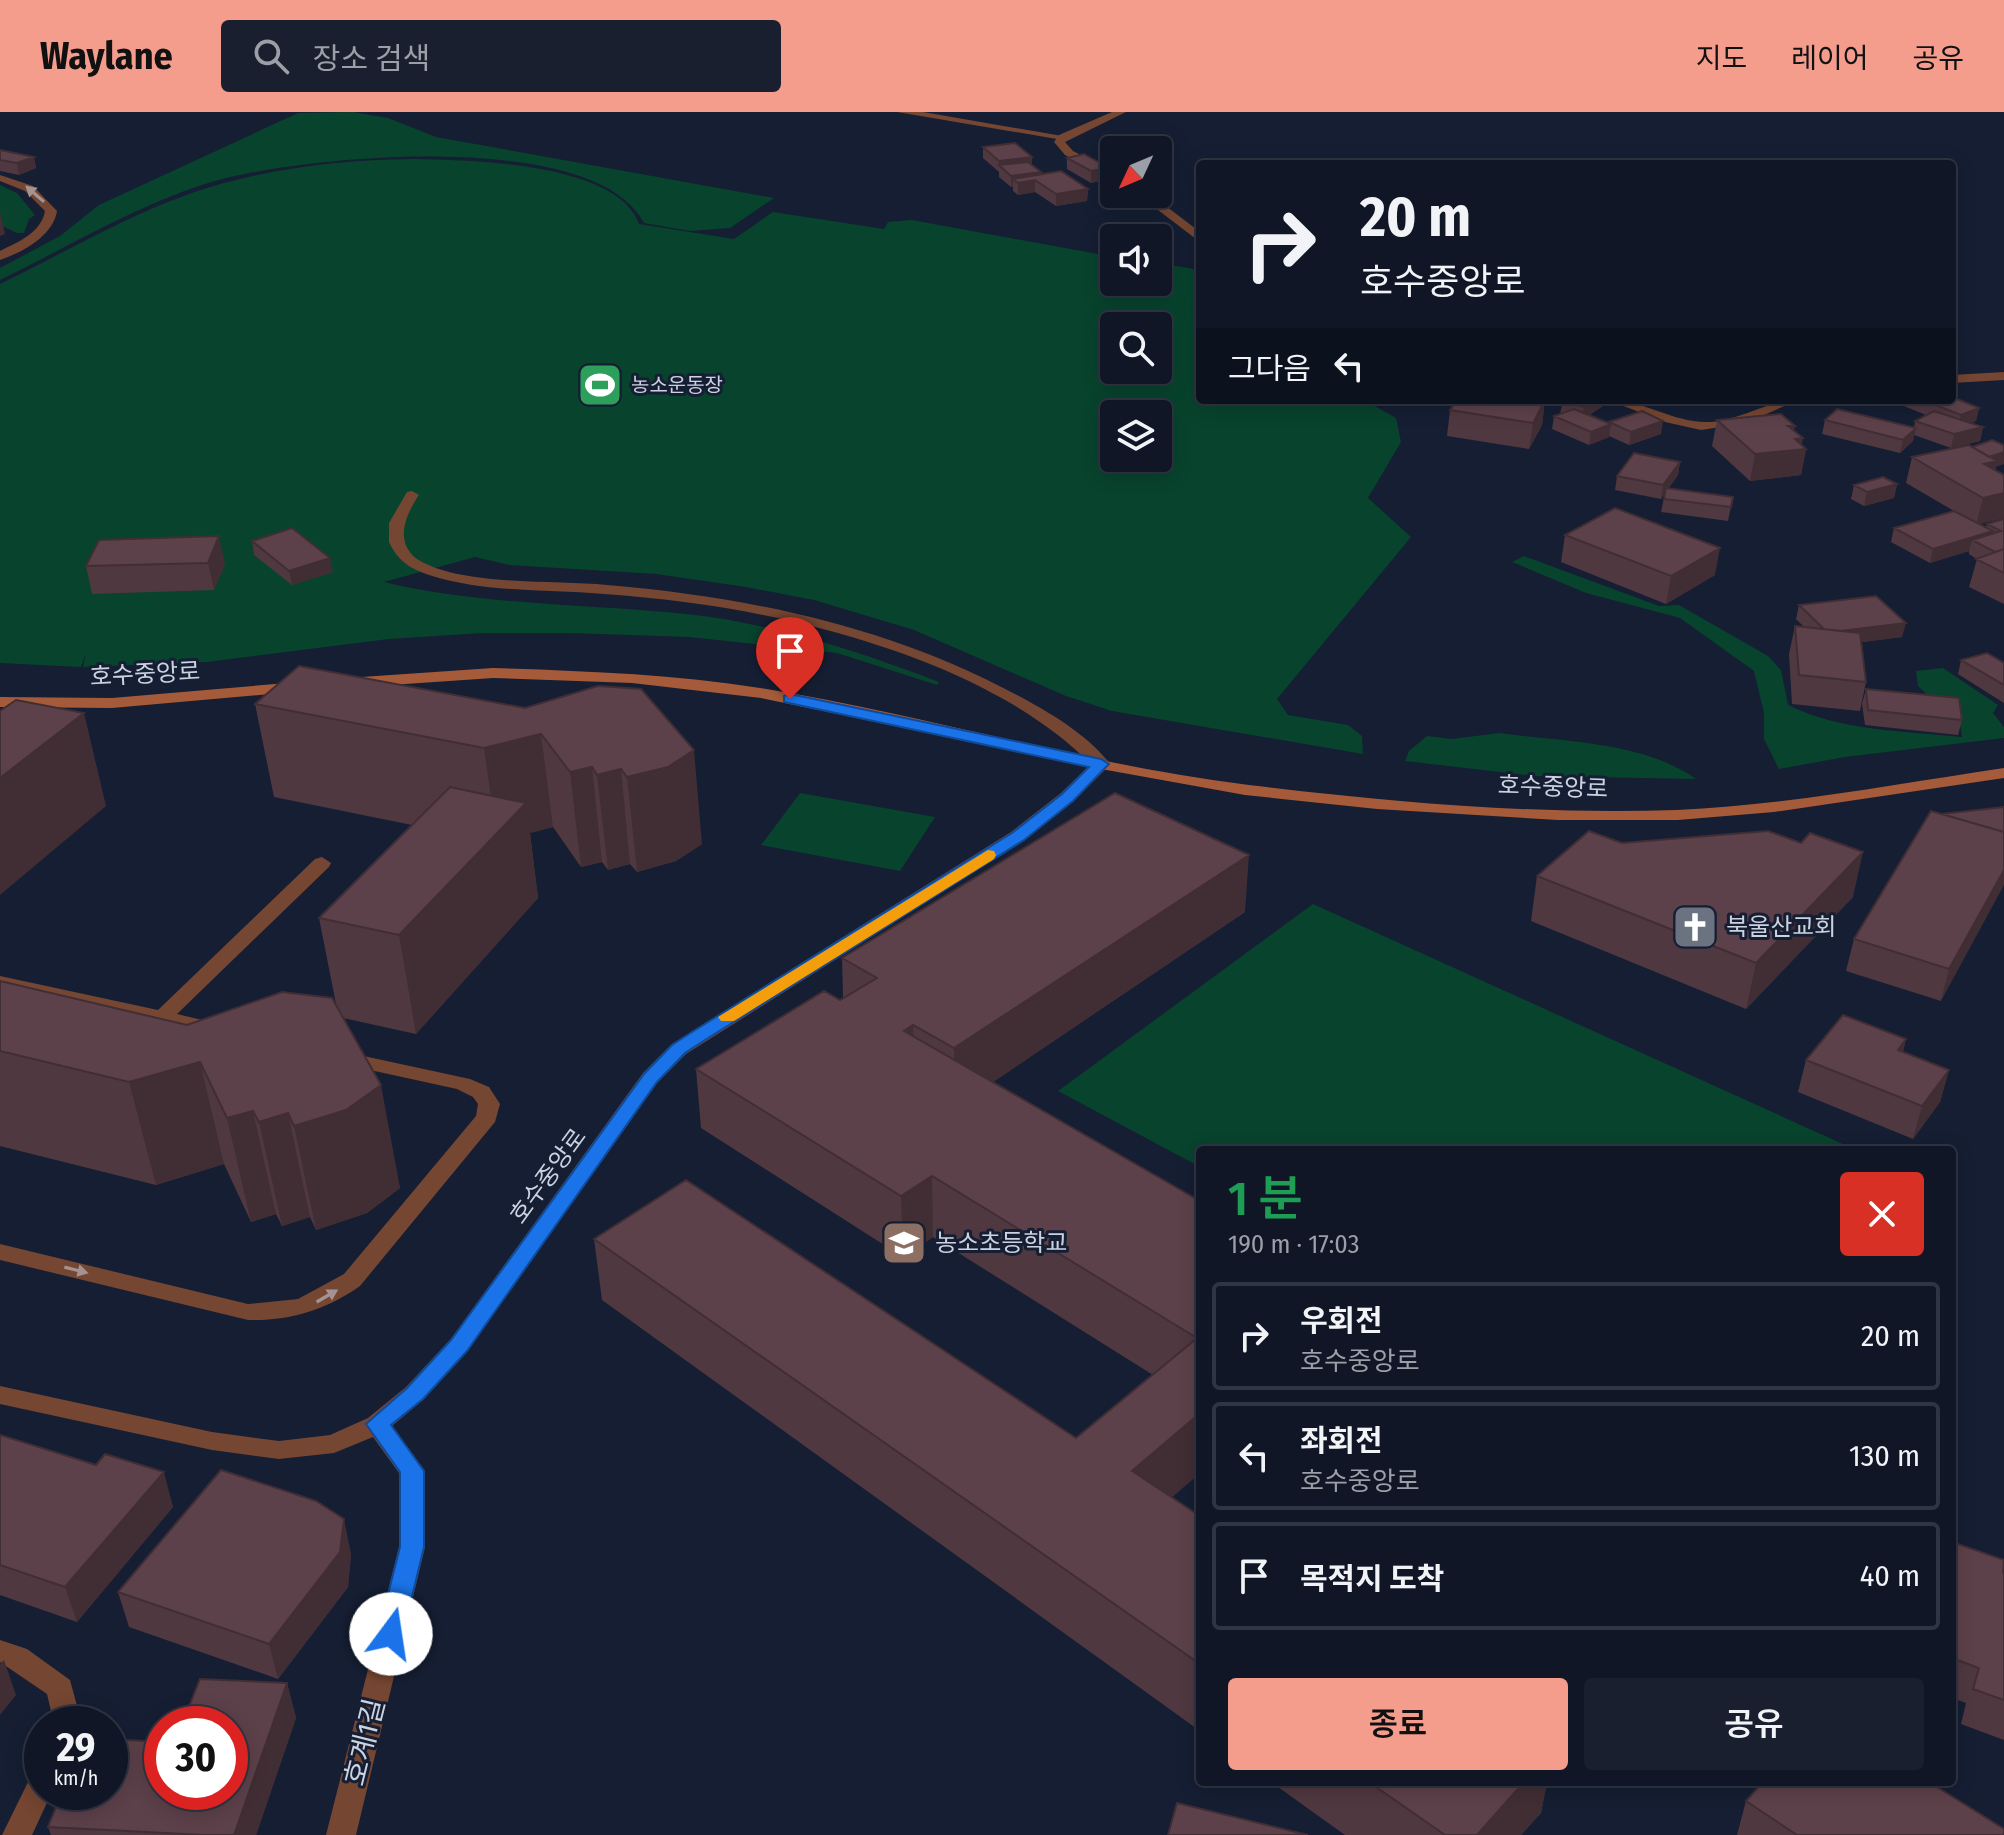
<!DOCTYPE html>
<html lang="ko">
<head>
<meta charset="utf-8">
<style>
  :root { --surface:#101626; --page:#191f2e; --text:#f1f3f6; --muted:#9c9fa7; --line:#303543; --accent:#f49d8d }
  body { margin:0; font-family:"Fira Sans Condensed","Noto Sans KR",sans-serif; background:var(--page); color:var(--text); height:100vh; display:flex; flex-direction:column; font-size:30px; white-space:nowrap }
  * { box-sizing:border-box; margin:0 }
  p { font-size:26px; color:var(--muted) }
  .icon { flex:none; width:44px; height:44px; fill:none; stroke:currentColor; stroke-width:2; stroke-linecap:round; stroke-linejoin:round }
  .map { position:relative; flex:1; overflow:hidden }
  .panel { position:absolute; left:1196px; top:1034px; width:760px; height:640px; display:flex; flex-direction:column; background:var(--surface); border-radius:8px; box-shadow:0 4px 20px #0003,0 0 0 2px var(--line) }
  .panel>* { flex:none }
  .hud { position:absolute; left:1196px; top:48px; width:760px; height:244px; border-radius:8px; box-shadow:0 4px 20px #0003,0 0 0 2px var(--line); background:#101626; color:var(--text); overflow:hidden }
  .needle { width:52px; rotate:226deg }
  .fabs { position:absolute; left:1100px; top:24px; display:grid; gap:16px }
  .fabs a { display:grid; place-items:center; width:72px; height:72px; border-radius:8px; background:var(--surface); box-shadow:0 4px 20px #0003,0 0 0 2px var(--line); font-size:40px }
  .speed { position:absolute; left:24px; top:1594px; display:flex; gap:16px; font-size:40px; font-weight:700; text-align:center }
  .speed>* { display:grid; place-content:center; width:104px; height:104px; border-radius:50%; background:var(--surface); box-shadow:0 4px 20px #0003,0 0 0 2px var(--line); line-height:1 }
  .speed small { font-size:20px; font-weight:400 }
  .speed .limit { border:12px solid #d22; background:#fff; color:#111 }
  .pin { position:absolute; display:grid; place-items:center; width:68px; height:68px; color:#fff; margin:-82px -34px; border-radius:50% 50% 50% 0; rotate:-45deg; box-shadow:0 0 8px #0007 }
  .pin .icon { rotate:45deg }
  .me { position:absolute; width:88px; margin:-44px; rotate:14deg; stroke-linejoin:round; filter:drop-shadow(0 0 6px #0008) }
  .turn { display:flex; align-items:center; gap:28px; height:168px; padding:0 32px; font-size:36px }
  .turn .icon { width:104px; height:104px; stroke-width:2.5 }
  .turn b { display:block; font-size:56px; line-height:68px }
  .then { display:flex; align-items:center; height:76px; padding:0 32px; background:#0003; gap:16px; font-size:30px }
  .round { display:grid; place-items:center; flex:none; width:84px; height:84px; border-radius:8px; background:var(--page) }
  .summary { display:flex; align-items:center; justify-content:space-between; height:136px; padding:0 32px }
  h1 { font-size:48px; font-weight:600; line-height:60px; color:#1e9e55 }
  .primary-button { display:flex; gap:16px; margin-top:auto; padding:16px 32px }
  .primary-button a { flex:1; height:92px; border-radius:8px; background:var(--accent); color:#111; font-size:32px; font-weight:600; line-height:92px; text-align:center }
  .primary-button a+a { background:var(--page); color:var(--text) }
  ul { padding:0; list-style:none }
  li { display:flex; align-items:center; gap:24px; height:108px; margin:0 16px 12px; padding:0 16px; border:4px solid var(--line); border-radius:8px }
  li div { flex:1 }
  li b { display:block; font-size:30px }
  li em { font-style:normal }
  header { display:flex; align-items:center; gap:48px; box-sizing:border-box; height:112px; padding:0 40px; background:var(--accent); color:#111 }
  header strong { font-size:38px }
  nav { display:flex; gap:44px; margin-inline-start:auto; font-size:28px }
  .search { width:560px; height:72px; background:var(--page); display:flex; align-items:center; gap:20px; box-sizing:border-box; padding:0 28px; border-radius:8px; color:var(--muted); font-size:30px }
  .map>svg:first-child { display:block }
  .green { fill:#08432d; fill-rule:evenodd }
  .lines { fill:none; stroke-linecap:round; stroke-linejoin:round }
  .lane { fill:#754632; fill-rule:evenodd }
  .street { fill:#754632; fill-rule:evenodd }
  .secondary { fill:#a55b39; fill-rule:evenodd }
  .wall { fill:#503840 }
  .shaded-wall { fill:#412e34 }
  .building { fill:#5d414a; stroke:#412e34; stroke-width:2 }
  .oneway { fill:#a49392 }
  .route { fill:#1a73e8; stroke:#114b97; stroke-width:2 }
  .slow { fill:#f59e0b }
  .labels { text-anchor:middle; stroke-width:6; stroke-linejoin:round; paint-order:stroke }
  .far-poi-label { font-size:20px; fill:#cbd2e0; stroke:#151e33; text-anchor:start }
  .street-label { font-size:24px; fill:#cbd2e0; stroke:#151e33 }
  .poi-label { font-size:24px; fill:#cbd2e0; stroke:#151e33; text-anchor:start }
  .near-street-label { font-size:28px; fill:#cbd2e0; stroke:#151e33 }
</style>
</head>
<body>
<header>
<strong>Waylane</strong>
<div class="search"><svg class="icon" aria-label="search" viewBox="0 0 24 24"><circle cx="10" cy="10" r="6"/><path d="M15 15l6 6"/></svg>장소 검색</div>
<nav><a>지도</a><a>레이어</a><a>공유</a></nav>
</header>
<div class="map">
<svg width="2004" height="1723" viewBox="0 0 2004 1723">
  <rect width="100%" height="100%" fill="#151e33"/>
  <!-- green -->
  <path class="green" d="M353 0 388 6 436 25 774 86 730 116 690 119 644 111C594 15 303 44 215 69 140 91 70 134 0 168V156L60 124 99 93 298 1Z
    M413 47C467 48 618 50 639 112L734 127 773 100 884 117 888 110 912 108 1114 145V170H1158V151L1200 158V288H1364L1396 306 1401 330 1368 386 1411 425 1277 587 1288 603 1348 613 1362 624 1363 642 1112 599 1066 584 914 518 814 488 746 475 656 462 509 453 475 445 384 470C477 493 590 492 686 502 772 511 858 539 939 570L937 573 837 541 689 525 570 521H483L389 527 207 550 83 555 86 541 81 555 0 551V172C62 142 124 105 189 82 260 57 337 48 413 47ZM1114 214H1158V258H1114ZM1114 302H1158V346H1114Z
    M0 73 17 81 35 103 29 107 24 121H17L0 113Z
    M1524 444 1659 494 1679 493 1768 544 1781 558 1788 593C1840 619 1905 619 1962 625L1958 600 1939 594 1918 574 1916 559 1943 556 1998 593 1993 601 2004 615V626L1845 645 1779 657 1764 627V601L1754 559 1680 506 1586 481 1512 450Z
    M1500 621C1563 630 1643 629 1696 667L1535 664 1405 649 1409 639 1427 624 1451 627Z
    M800 681 935 705 900 759 761 733Z
    M1313 792 1856 1038H1200V1055L1058 979Z"/>
  <g class="lines">
    <!-- lane -->
    <path class="lane" d="M897 0H923L1068 25 1063 28Z
      M0 63 33 74 57 99C53 124 23 140 0 148V139C18 130 41 121 45 99L25 79 0 69Z
      M412 379 419 383C404 405 393 434 422 450 468 474 555 468 607 473 749 485 887 514 1013 581 1047 599 1086 621 1110 652L1101 657 1095 656C1023 582 913 540 815 515 746 497 675 487 604 482 546 477 485 481 429 463 410 457 397 448 389 430V411L407 380Z
      M322 745 331 751 329 755 177 902 223 913 226 917 223 921 216 923 0 876V864L158 898 315 747Z
      M345 940 470 967 489 975 500 992 495 1010 360 1174C326 1198 290 1209 248 1208L0 1148V1132L248 1192 298 1187 344 1162 476 1004 478 992 473 985 457 977 338 951 335 946 338 941Z"/>
    <!-- street -->
    <path class="street" d="M1112 0H1126L1065 30 1073 39 1114 60V68L1065 43 1054 30 1059 23Z
      M1137 82H1150L1200 120V130Z
      M2004 260V268L1952 271V263Z
      M1608 288C1644 288 1672 310 1706 310 1739 310 1766 288 1798 288L1746 311 1701 318 1665 310Z
      M1101 647 1107 648 1110 652 1107 656 1073 689 1025 728 686 942 657 971 467 1239 424 1287 392 1314 425 1359V1435L356 1723H326L399 1435V1361L373 1325 334 1341 279 1347 212 1338 0 1292V1274L212 1320 279 1329 330 1323 368 1306 406 1275 451 1227 643 961 672 932 1011 720 1061 681 1095 648Z
      M0 1528 27 1537 70 1568 82 1612H54L47 1582 0 1550Z
      M42 1659V1680H52L32 1723H2L32 1662Z"/>
    <!-- secondary -->
    <path class="secondary" d="M493 556C582 559 672 562 760 576 924 602 1084 653 1249 673 1390 690 1535 703 1677 698 1787 693 1896 672 2004 656V666L1774 700 1678 708H1558L1377 697 1245 683 1101 657 761 586 632 571 493 566 347 576 339 571 347 566Z
      M299 570 305 571 307 575 305 579 112 596 0 595V585L112 586Z"/>
  </g>
  <!-- wall -->
  <path class="wall" d="M983 35 1032 53 1041 60V63L1088 77 1087 89 1056 94 1035 80 1018 83 1013 79V75H1011L999 65V60L983 46Z
    M0 38 34 45 36 56 19 63 0 59Z
    M1067 46 1109 67 1091 71 1067 57Z
    M1545 288 1542 313 1529 337 1447 324 1450 298Z
    M1563 288H1604L1603 294 1589 303 1609 311V310L1661 322 1629 333 1609 324V325L1589 333 1552 317 1554 304 1560 302Z
    M1889 288H1952L1979 296 1976 309 1970 311 1983 315 1980 329 1951 336 1914 323 1913 329 1900 341 1822 322 1825 308 1914 315 1915 309 1926 303Z
    M1717 308 1794 319 1802 333 1806 337 1801 363 1750 369 1712 334Z
    M1912 345 1996 355 1995 358 2004 363V406L1979 412 1986 415 1987 412 2004 407V492L1969 475 1977 447 1969 442V439L1930 451 1891 430 1894 416 1954 399 1906 371Z
    M1680 350 1678 363 1668 377 1733 385 1728 409 1661 400 1665 381 1661 387 1615 378 1617 364Z
    M1897 372 1894 386 1864 394 1851 387 1854 373Z
    M1565 423 1715 463 1666 492 1561 450Z
    M99 428 225 452 214 478 92 482 86 454Z
    M252 429 333 460 292 473 254 443Z
    M1799 493 1902 525 1862 530 1866 570 1860 599 1792 592 1789 542 1795 514 1804 515 1796 507Z
    M1961 548 2004 551V591L1958 562Z
    M598 574 702 732 676 749 637 760 630 752 608 758 602 750 581 755 553 715 530 721 538 786 416 922 343 906 400 1076 367 1101 316 1118 310 1105 282 1114 276 1102 251 1110 224 1052 156 1073 0 1034V869L187 913 336 892 319 806 412 713 274 685 255 592 525 596Z
    M1866 577 1962 608 1958 623 1865 613 1862 592Z
    M2004 695 1941 889 1846 859 1854 827 1942 702Z
    M1622 731H1801L1853 785 1746 897 1531 809 1537 764Z
    M1245 800 993 970 1200 1089V1361L1172 1385 1200 1404V1619L602 1188 594 1127 1076 1326 1153 1263 933 1125 903 1145 701 1016 696 957 843 886 842 846Z
    M1906 927 1903 940 1949 958 1940 990 1913 1027 1798 980 1806 948Z
    M0 1323 173 1395 77 1510 0 1483Z
    M1952 1430 2004 1460V1628L1961 1612 1966 1591 1952 1586Z
    M351 1442 348 1475 278 1567 129 1515 118 1480Z
    M287 1571 296 1606 256 1723H51L48 1715 162 1680Z
    M1271 1670H1547L1541 1701 1521 1723H1345Z
    M1746 1689 2004 1723H1737Z"/>
  <!-- shaded-wall -->
  <path class="shaded-wall" d="M34 45 36 56 19 63 17 51Z
    M1032 45V56L999 53V49Z
    M1109 56V67L1091 71V59Z
    M1041 60V72L1035 68V80L1018 83V71L1013 67V75H1011V64Z
    M1088 77 1087 89 1056 94V82Z
    M0 99 5 122 0 124Z
    M1545 288 1542 313 1529 337 1533 311Z
    M1595 288H1604L1603 294 1582 308 1584 295Z
    M1979 296 1976 309 1958 316 1961 303Z
    M1663 309 1661 322 1629 333 1631 320Z
    M1611 312 1609 325 1589 333 1591 320Z
    M1788 314H1795L1790 339 1795 327 1803 326 1801 337H1806L1801 363 1750 369 1755 342Z
    M1983 315 1980 329 1951 336 1954 322Z
    M1916 316 1913 329 1900 341 1903 328Z
    M2004 340V352L1996 355 1991 376 1977 378 1985 346Z
    M1680 350 1678 363 1661 387 1663 373Z
    M1897 372 1894 386 1864 394 1867 380Z
    M2004 381V406L1976 413 1983 386Z
    M1993 419 1990 433 1972 428 1969 439 1930 451 1933 437Z
    M219 424 225 452 214 478 208 451Z
    M1720 436 1715 463 1666 492 1671 464Z
    M330 446 333 460 292 473 289 459Z
    M1906 511 1902 525 1824 535 1827 520Z
    M84 601 106 694 0 783V666Z
    M541 622 553 715 530 721 538 786 416 922 399 823 496 722 484 636Z
    M694 638 702 732 676 749 637 760 627 665Z
    M592 655 602 750 581 755 570 660Z
    M621 657 630 752 608 758 597 663Z
    M1863 740 1853 785 1746 897 1756 851Z
    M1249 743 1245 800 954 996V936Z
    M2004 757V773L1941 889 1949 857Z
    M913 913 915 972 904 919Z
    M1906 927 1898 959V938Z
    M200 950 224 1052 156 1073 129 970Z
    M1949 958 1940 990 1913 1027 1922 994Z
    M381 973 400 1076 367 1101 316 1118 294 1014Z
    M253 999 276 1102 251 1110 227 1006Z
    M288 1001 310 1105 282 1114 259 1010Z
    M932 1064 933 1125 903 1145 901 1084Z
    M1200 1301V1361L1129 1422 1132 1359Z
    M164 1360 173 1395 77 1510 65 1475Z
    M344 1407 351 1442 348 1475 278 1567 269 1532Z
    M4 1548 16 1583 0 1603V1552Z
    M287 1571 296 1606 256 1723H234Z
    M1524 1670H1547L1541 1701 1521 1723H1477Z"/>
  <!-- building -->
  <path class="building" d="M1015 31 1032 45 999 49 983 35Z
    M0 38 34 45 17 51 0 48Z
    M1084 42 1109 56 1091 59 1067 46Z
    M1028 50 1041 60 1011 64 999 53Z
    M1061 59 1088 77 1056 82 1035 68 1018 71 1013 67Z
    M1952 285 1979 296 1961 303 1923 288H1952Z
    M1457 288H1545L1533 311 1450 298Z
    M1563 288H1595L1584 295 1562 289Z
    M1574 297 1611 312 1591 320 1554 304Z
    M1837 297 1916 316 1903 328 1825 308Z
    M1642 299 1663 309 1631 320 1609 310Z
    M1934 299 1983 315 1954 322 1915 309Z
    M1781 302 1795 314H1788L1803 326 1795 327 1806 337 1755 342 1717 308Z
    M1992 328 2004 333V340L1989 345 1972 335Z
    M1969 333 1997 349 1984 352 2004 363V381L1983 386 1912 345Z
    M1634 341 1680 350 1663 373 1617 364Z
    M1883 365 1897 372 1867 380 1854 373Z
    M1666 376 1733 385 1731 395 1664 387Z
    M1615 396 1720 436 1671 464 1565 423Z
    M1954 399 1993 419 1933 437 1894 416Z
    M2004 407V437L1995 440 1972 428 2001 419 1987 412Z
    M292 416 330 446 289 459 252 429Z
    M219 424 208 451 86 454 99 428Z
    M2004 437V461L1976 447Z
    M1876 484 1906 511 1840 519 1824 517 1799 493Z
    M1795 514 1860 521 1866 570 1799 563Z
    M1987 541 2004 551V573L1961 548Z
    M299 554 525 596 598 574 641 577 694 638 668 655 627 665 621 657 597 663 592 655 570 660 541 622 484 636 255 592Z
    M1866 577 1959 586 1962 608 1868 598Z
    M16 588 84 601 0 666V599Z
    M450 675 526 691 399 823 319 806Z
    M1115 681 1249 743 954 936 913 913 904 919 1200 1089V1301L1132 1359 1200 1404V1552L594 1127 686 1068 1076 1326 1197 1226 932 1064 901 1084 696 957 824 879 840 888 877 866 842 846Z
    M2004 695V720L1942 702Z
    M1931 699 2004 720V758L1949 857 1854 827Z
    M1589 719 1622 731 1768 719 1801 731 1810 721 1863 740 1756 851 1537 764Z
    M0 869 187 913 282 880 332 886 381 973 346 998 294 1014 288 1001 259 1010 253 999 227 1006 200 950 129 970 0 939Z
    M1843 903 1906 927 1898 938 1949 958 1922 994 1806 948Z
    M0 1323 96 1353 105 1342 164 1360 65 1475 0 1453Z
    M221 1358 316 1389 344 1407 340 1440 269 1532 118 1480Z
    M1952 1430 2004 1448 2003 1460H2004V1588L1973 1577 1979 1556 1952 1546Z
    M200 1567 287 1571 234 1723H205L48 1715 62 1680H110V1627L162 1630V1680H230V1612H182Z
    M1369 1670H1524L1477 1723H1445Z
    M1763 1670H1929L2004 1717V1723H1797L1746 1689Z
    M1177 1691 1308 1723H1168Z"/>
  <!-- one-way arrows -->
  <defs><path id="oneway-solid" d="M-6-.8H1V-3.2L6.5 0L1 3.2V.8H-6Z" transform="scale(2)"/></defs>
  <g class="oneway">
    <use href="#oneway-solid" transform="translate(35 82) rotate(-139)"/>
    <use href="#oneway-solid" transform="translate(76 1158) rotate(14)"/>
    <use href="#oneway-solid" transform="translate(327 1184) rotate(-30)"/>
  </g>
  <!-- route -->
  <path class="route" d="M790 582 1101 647 1109 652 1073 689 1024 728 705 928 685 941 657 970 467 1239 423 1287 391 1313 424 1359V1435L403 1522 400 1529 391 1532 382 1529 378 1522 400 1435V1360L366 1312 407 1276 451 1228 644 962 672 933 692 920 1012 721 1062 682 1089 655 784 590V584Z"/>
  <!-- slow -->
  <path class="slow" d="M988 738 994 739 996 743 994 747 734 909H721L718 905Z"/>
  <!-- icons -->
  <defs>
    <g id="stadium-square" transform="scale(2.3)"><rect x="-9" y="-9" width="18" height="18" rx="4" fill="#2e9e5b" stroke="#151e33"/><path d="M0-5a6.5 5 0 1 0 0 10a6.5 5 0 1 0 0-10ZM-3.5-1.8h7v3.6h-7Z" fill="#fff"/></g>
    <g id="church-square" transform="scale(2.3)"><rect x="-9" y="-9" width="18" height="18" rx="4" fill="#6b7280" stroke="#151e33"/><path d="M-1.2-6h2.4v3.5h3.3v2.4h-3.3V6h-2.4V-.1h-3.3v-2.4h3.3Z" fill="#fff"/></g>
    <g id="school-square" transform="scale(2.3)"><rect x="-9" y="-9" width="18" height="18" rx="4" fill="#8d6e63" stroke="#151e33"/><path d="M0-5L7-2L0 1L-7-2ZM-4 1L0 2.5L4 1V4Q0 6-4 4Z" fill="#fff"/></g>
  </defs>
  <g fill-rule="evenodd">
    <use href="#stadium-square" x="600" y="273"/>
    <use href="#church-square" x="1695" y="815"/>
    <use href="#school-square" x="904" y="1131"/>
  </g>
  <g class="labels">
    <!-- far-poi labels -->
    <g class="far-poi-label">
      <text x="631" y="280">농소운동장</text>
    </g>
    <!-- street labels -->
    <g class="street-label">
      <text transform="translate(145 562) rotate(-3)" y="8">호수중앙로</text>
      <text transform="translate(1553 675) rotate(2)" y="8">호수중앙로</text>
      <text transform="translate(548 1064) rotate(-54)" y="8">호수중앙로</text>
    </g>
    <!-- poi labels -->
    <g class="poi-label">
      <text x="1726" y="823">북울산교회</text>
      <text x="935" y="1139">농소초등학교</text>
    </g>
    <!-- near-street labels -->
    <g class="near-street-label">
      <text transform="translate(364 1630) rotate(-76)" y="10">호계1길</text>
    </g>
  </g>
</svg>
<div class="fabs">
<a><svg class="needle" viewBox="-14 -14 28 28"><path d="M0-13l5 13h-10z" fill="#e53935"/><path d="M0 13l5-13h-10z" fill="#9c9fa7"/></svg></a>
<a><svg class="icon" aria-label="sound" viewBox="0 0 24 24"><path d="M4 9h4l5-4v14l-5-4H4zM17 9q2 3 0 6"/></svg></a>
<a><svg class="icon" aria-label="search" viewBox="0 0 24 24"><circle cx="10" cy="10" r="6"/><path d="M15 15l6 6"/></svg></a>
<a><svg class="icon" aria-label="layers" viewBox="0 0 24 24"><path d="M12 4l9 5-9 5-9-5zM3 14l9 5 9-5"/></svg></a>
</div>
<div class="speed"><div>29<small>km/h</small></div><div class="limit">30</div></div>
<div class="pin" style="left:790px;top:587px;background:#d93025"><svg class="icon" aria-label="arrive" viewBox="0 0 24 24"><path d="M6 21V4h12l-3 4 3 4H6"/></svg></div>
<svg class="me" style="left:391px;top:1522px" viewBox="-20 -20 40 40"><circle r="19" fill="#fff"/><path d="M0-13L10 11 0 6-10 11z" fill="#1a73e8"/></svg>
<div class="hud">
<div class="turn"><svg class="icon" aria-label="right" viewBox="0 0 24 24"><path d="M7 20v-9h11M14 6l5 5-5 5"/></svg><div><b>20 m</b>호수중앙로</div></div>
<div class="then">그다음<svg class="icon" aria-label="left" viewBox="0 0 24 24"><path d="M17 20v-9H6M10 6l-5 5 5 5"/></svg></div>
</div>
<section class="panel">
<div class="summary"><div><h1>1 분</h1><p>190 m · 17:03</p></div><a class="round" style="background:#d93025;color:#fff"><svg class="icon" aria-label="close" viewBox="0 0 24 24"><path d="M6 6l12 12M18 6L6 18"/></svg></a></div>
<ul>
<li><svg class="icon" aria-label="right" viewBox="0 0 24 24"><path d="M7 20v-9h11M14 6l5 5-5 5"/></svg><div><b>우회전</b><p>호수중앙로</p></div><em>20 m</em></li>
<li><svg class="icon" aria-label="left" viewBox="0 0 24 24"><path d="M17 20v-9H6M10 6l-5 5 5 5"/></svg><div><b>좌회전</b><p>호수중앙로</p></div><em>130 m</em></li>
<li><svg class="icon" aria-label="arrive" viewBox="0 0 24 24"><path d="M6 21V4h12l-3 4 3 4H6"/></svg><div><b>목적지 도착</b></div><em>40 m</em></li>
</ul>
<div class="primary-button"><a>종료</a><a>공유</a></div>
</section>
</div>
</body>
</html>
